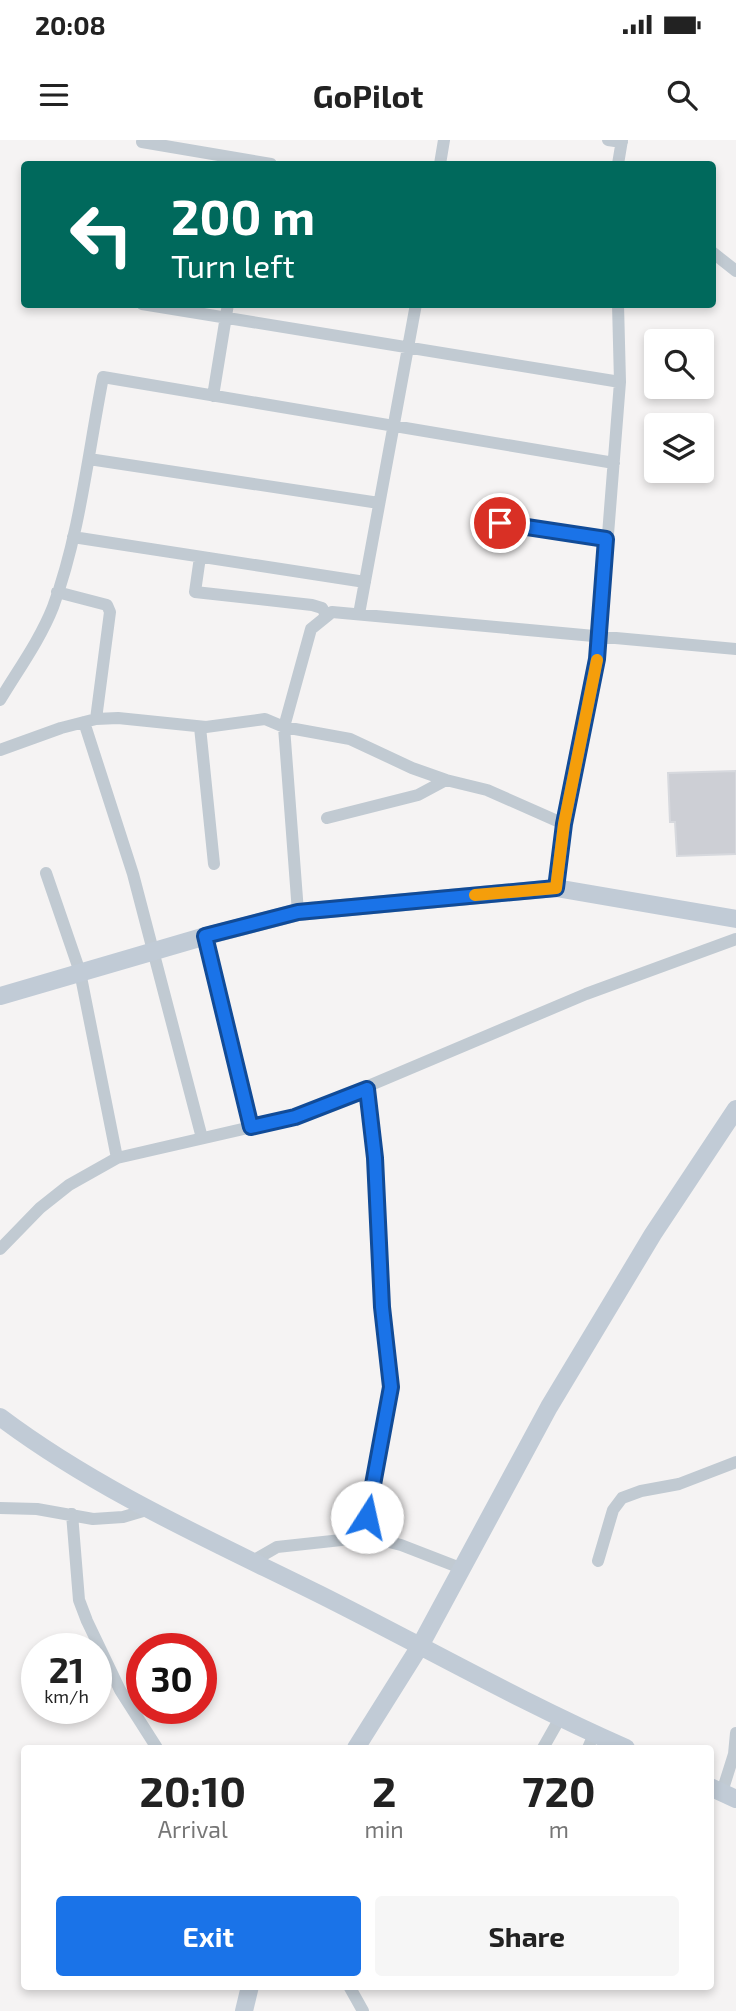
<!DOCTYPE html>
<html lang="en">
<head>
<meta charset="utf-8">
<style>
  :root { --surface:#fff; --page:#f6f6f6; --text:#222; --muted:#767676; --accent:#1a73e8 }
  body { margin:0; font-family:"Exo 2",sans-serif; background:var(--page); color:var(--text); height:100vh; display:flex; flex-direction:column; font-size:26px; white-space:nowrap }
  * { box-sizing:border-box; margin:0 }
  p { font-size:23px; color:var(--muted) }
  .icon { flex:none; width:38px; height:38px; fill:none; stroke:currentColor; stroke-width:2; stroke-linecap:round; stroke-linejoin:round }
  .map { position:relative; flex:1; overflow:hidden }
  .side { position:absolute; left:21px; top:1605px; width:693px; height:245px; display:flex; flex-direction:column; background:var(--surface); border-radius:7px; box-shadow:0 4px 10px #0003 }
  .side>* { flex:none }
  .guide { position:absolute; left:21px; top:21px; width:695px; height:147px; border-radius:7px; box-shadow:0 4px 10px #0003; background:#00695c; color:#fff; overflow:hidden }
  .fabs { position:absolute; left:644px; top:189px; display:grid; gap:14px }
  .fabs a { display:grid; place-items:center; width:70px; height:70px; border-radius:7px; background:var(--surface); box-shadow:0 4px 10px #0003; font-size:35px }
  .speed { position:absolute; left:21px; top:1493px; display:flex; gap:14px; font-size:35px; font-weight:700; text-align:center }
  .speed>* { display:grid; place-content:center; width:91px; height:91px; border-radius:50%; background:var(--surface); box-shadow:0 4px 10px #0003; line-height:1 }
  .speed small { font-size:18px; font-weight:400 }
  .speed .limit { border:10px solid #d22; background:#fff; color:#111 }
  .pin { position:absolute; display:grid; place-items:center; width:60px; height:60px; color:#fff; margin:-30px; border:4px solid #fff; border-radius:50%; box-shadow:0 2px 7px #0007 }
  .me { position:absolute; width:77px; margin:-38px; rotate:10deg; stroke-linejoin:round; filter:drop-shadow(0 0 5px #0008) }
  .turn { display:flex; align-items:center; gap:24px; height:147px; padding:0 35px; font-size:32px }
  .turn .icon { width:91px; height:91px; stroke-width:2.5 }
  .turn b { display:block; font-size:49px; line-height:60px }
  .eta { display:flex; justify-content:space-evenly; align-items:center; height:119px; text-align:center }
  .eta b { font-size:42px; font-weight:700; line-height:49px }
  .cta { display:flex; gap:14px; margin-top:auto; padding:14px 35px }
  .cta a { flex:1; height:80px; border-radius:7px; background:var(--accent); color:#fff; font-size:28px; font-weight:700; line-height:80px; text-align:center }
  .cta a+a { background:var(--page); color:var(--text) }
  .status { display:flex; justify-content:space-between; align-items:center; height:49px; padding:0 35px; background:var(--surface); direction:ltr }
  .status svg { height:19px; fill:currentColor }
  header { display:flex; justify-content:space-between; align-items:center; height:91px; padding:0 35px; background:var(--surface); font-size:32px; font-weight:700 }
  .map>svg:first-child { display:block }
  .building { fill:#cdcfd5; stroke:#d7d9de; stroke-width:2 }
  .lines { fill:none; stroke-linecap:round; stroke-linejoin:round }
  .street { stroke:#c1cad2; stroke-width:12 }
  .secondary { stroke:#c1cbd6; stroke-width:18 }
  .route-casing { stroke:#114b97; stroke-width:18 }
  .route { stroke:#1a73e8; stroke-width:12 }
  .slow { stroke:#f59e0b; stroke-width:12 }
</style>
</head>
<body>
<div class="status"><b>20:08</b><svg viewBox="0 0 49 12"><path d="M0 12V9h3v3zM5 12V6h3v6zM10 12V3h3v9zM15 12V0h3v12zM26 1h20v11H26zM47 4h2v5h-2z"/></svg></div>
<header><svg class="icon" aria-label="menu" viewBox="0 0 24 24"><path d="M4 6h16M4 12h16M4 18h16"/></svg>GoPilot<svg class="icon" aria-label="search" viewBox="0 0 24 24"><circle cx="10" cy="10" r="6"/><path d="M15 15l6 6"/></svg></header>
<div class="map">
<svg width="736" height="1871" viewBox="0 0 736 1871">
  <rect width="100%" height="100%" fill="#f5f3f3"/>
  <!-- building -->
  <path class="building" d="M736 631V714L677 716 675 682H670L668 633Z"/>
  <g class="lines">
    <!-- street -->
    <path class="street" d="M608 0 622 2
      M142 2 271 24
      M440 24 444 0
      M618 24 622 0
      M712 112 736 131
      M142 164 620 242
      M213 256 228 164
      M89 319 379 363
      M500 383 606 399
      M73 397 365 442
      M200 417 195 452 312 465 322 468 326 475
      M57 452 107 465 110 472 96 579
      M359 474 416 164
      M0 560C18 530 40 500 53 467 80 394 88 313 103 237L614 323
      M84 582 133 734 202 998
      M200 587 214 724
      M0 610 61 588 96 579 118 578 206 587 265 579 284 587 350 599 412 628 446 640 487 650 564 684
      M327 678 418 655 446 640
      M46 733 80 832 117 1018
      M556 748 564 684 600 496 620 242 618 164
      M298 772 284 587 311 489 332 472 736 509
      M206 796 251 987
      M367 949 375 1019 382 1167 391 1246 367 1377 369 1397
      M0 1109 40 1068 69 1045 117 1018 295 977 586 854 736 799
      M0 1368 37 1369 93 1379 123 1377 150 1369
      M72 1374 79 1460 87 1481 120 1550 157 1608
      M598 1421 613 1370 622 1358 641 1351 679 1344 736 1322
      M251 1422 277 1407 369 1397 401 1405 463 1429
      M543 1608 560 1578
      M588 1608 594 1594
      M722 1652 734 1614 736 1593
      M349 1846 363 1871"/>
    <!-- secondary -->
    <path class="secondary" d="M0 856 206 796 298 772 556 748 736 779
      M0 1277C97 1350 210 1400 319 1454 421 1505 521 1562 626 1608
      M356 1608 420 1506 549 1267 653 1094 736 969
      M710 1647 736 1659
      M244 1871 250 1846"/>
  </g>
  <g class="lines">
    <!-- route casing -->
    <g class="route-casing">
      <path id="route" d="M367 1377 391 1247 382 1167 375 1018 367 949 295 977 251 987 205 796 298 772 556 748 564 684 597 519 606 399 500 383"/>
    </g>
    <!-- route -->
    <use href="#route" class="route"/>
    <!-- slow -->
    <path class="slow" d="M475 755 556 748 564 684 597 520"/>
  </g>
</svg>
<div class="fabs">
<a><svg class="icon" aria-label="search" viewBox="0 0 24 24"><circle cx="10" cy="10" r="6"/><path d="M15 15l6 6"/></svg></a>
<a><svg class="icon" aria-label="layers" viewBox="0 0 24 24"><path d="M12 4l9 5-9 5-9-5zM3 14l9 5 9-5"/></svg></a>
</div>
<div class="speed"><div>21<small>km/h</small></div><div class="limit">30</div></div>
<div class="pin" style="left:500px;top:383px;background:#d93025"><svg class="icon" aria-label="arrive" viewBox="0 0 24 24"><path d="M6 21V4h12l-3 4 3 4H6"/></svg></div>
<svg class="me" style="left:367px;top:1377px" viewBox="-20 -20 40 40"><circle r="19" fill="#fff"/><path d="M0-13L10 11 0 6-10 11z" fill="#1a73e8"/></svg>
<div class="guide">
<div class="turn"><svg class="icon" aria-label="left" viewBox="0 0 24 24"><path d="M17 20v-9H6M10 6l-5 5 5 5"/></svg><div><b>200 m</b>Turn left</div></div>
</div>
<section class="side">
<div class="eta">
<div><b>20:10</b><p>Arrival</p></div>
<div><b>2</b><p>min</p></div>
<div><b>720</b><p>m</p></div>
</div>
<div class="cta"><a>Exit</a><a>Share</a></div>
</section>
</div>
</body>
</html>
